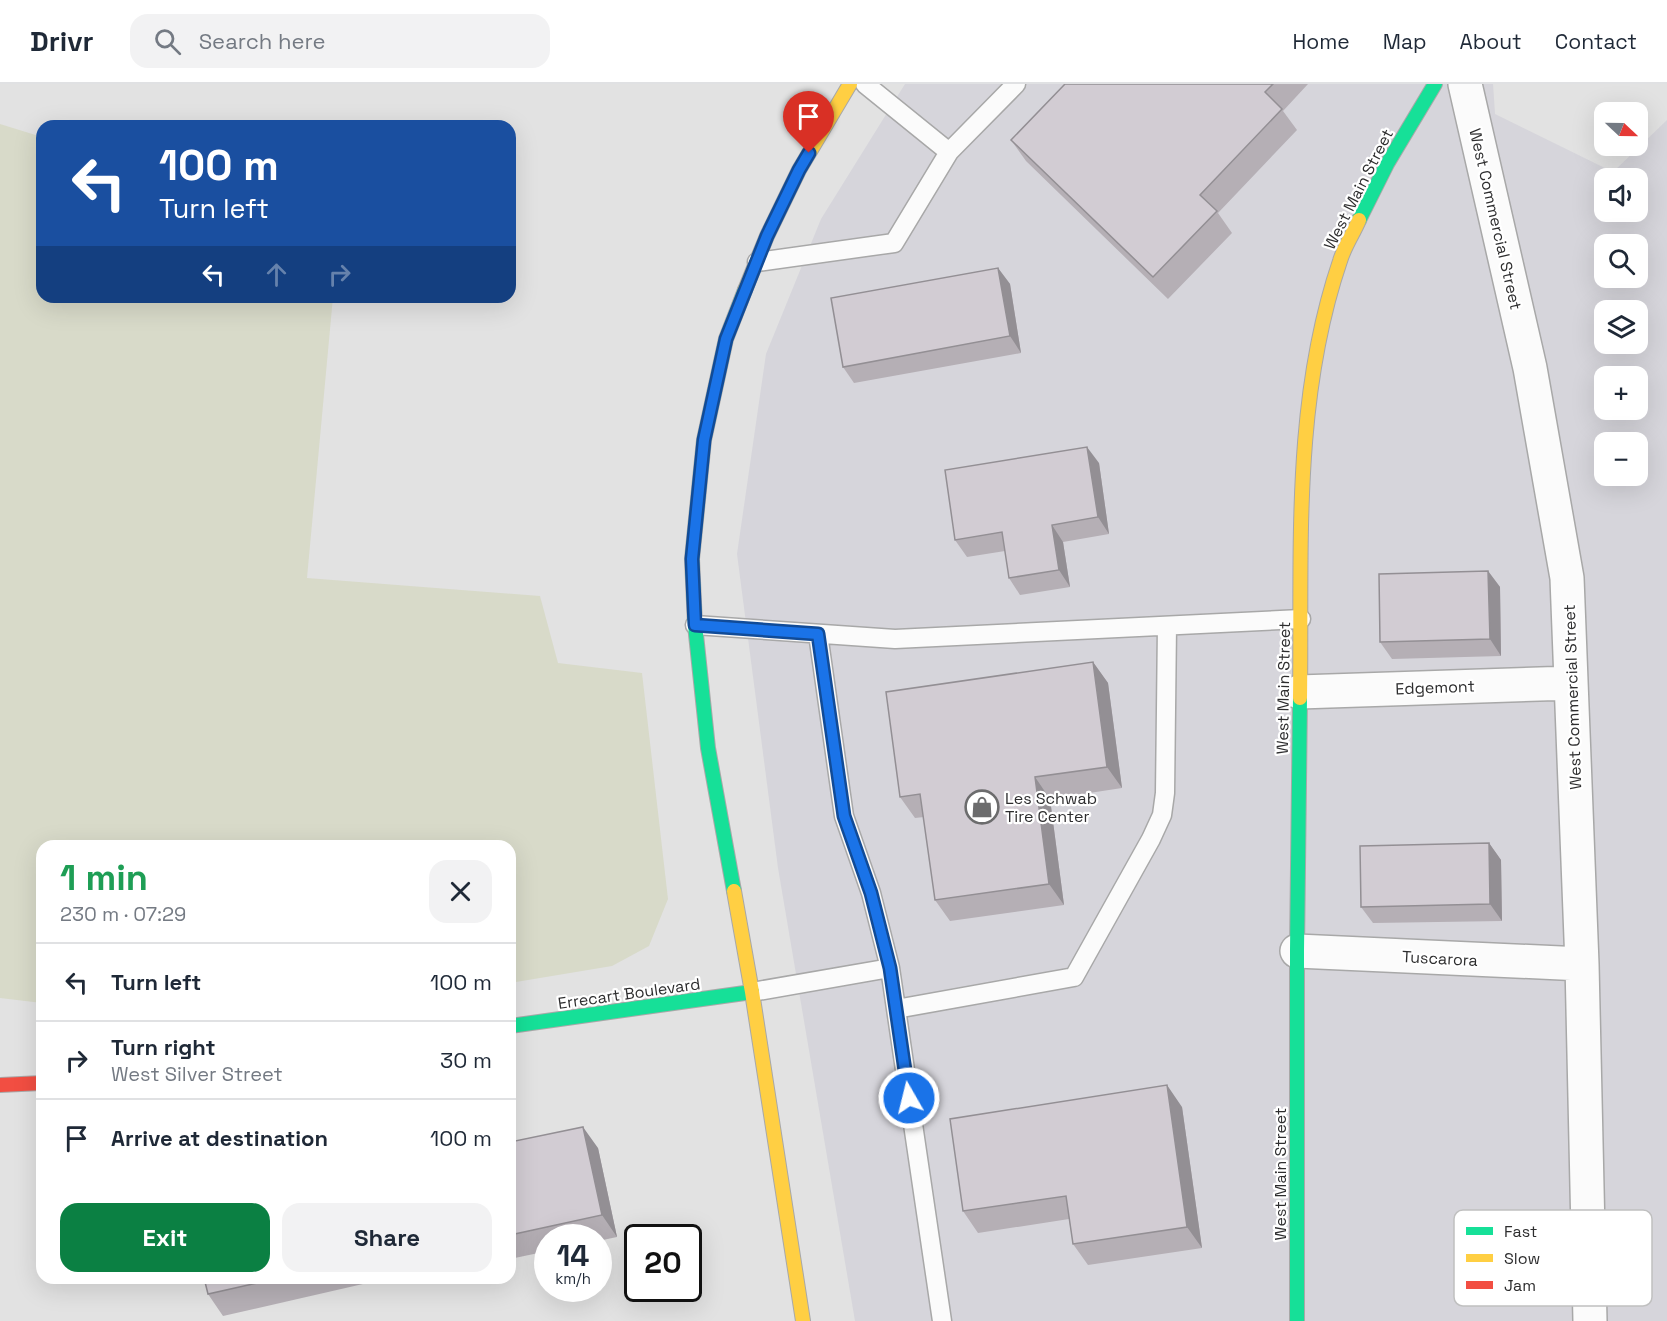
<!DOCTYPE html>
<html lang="en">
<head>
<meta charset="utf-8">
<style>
  :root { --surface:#fff; --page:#f2f2f3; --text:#1f2937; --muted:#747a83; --line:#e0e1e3; --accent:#0b8043 }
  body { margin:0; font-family:"Space Grotesk",sans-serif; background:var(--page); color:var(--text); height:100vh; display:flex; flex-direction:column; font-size:22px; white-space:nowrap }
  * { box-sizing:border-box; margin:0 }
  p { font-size:20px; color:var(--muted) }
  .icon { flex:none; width:33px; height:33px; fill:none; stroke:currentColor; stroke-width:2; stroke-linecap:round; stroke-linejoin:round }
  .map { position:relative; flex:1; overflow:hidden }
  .details { position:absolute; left:36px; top:756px; width:480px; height:444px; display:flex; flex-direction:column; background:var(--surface); border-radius:18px; box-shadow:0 6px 24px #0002 }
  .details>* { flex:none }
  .hud { position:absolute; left:36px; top:36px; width:480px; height:183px; border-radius:18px; box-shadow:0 6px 24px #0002; background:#1a4fa0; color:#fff; overflow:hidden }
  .needle { width:39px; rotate:112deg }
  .controls { position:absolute; left:1594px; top:18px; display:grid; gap:12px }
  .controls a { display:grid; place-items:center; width:54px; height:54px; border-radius:12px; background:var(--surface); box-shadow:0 6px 24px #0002; font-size:30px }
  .speed { position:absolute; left:534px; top:1140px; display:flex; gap:12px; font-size:30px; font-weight:700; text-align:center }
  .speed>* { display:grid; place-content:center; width:78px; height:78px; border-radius:50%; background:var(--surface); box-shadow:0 6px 24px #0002; line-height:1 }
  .speed small { font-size:15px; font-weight:400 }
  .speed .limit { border:3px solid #111; border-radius:9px; background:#fff; color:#111 }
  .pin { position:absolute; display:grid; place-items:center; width:51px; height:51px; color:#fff; margin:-62px -26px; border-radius:50% 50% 50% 0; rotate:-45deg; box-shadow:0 0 6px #0007 }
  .pin .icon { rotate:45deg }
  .me { position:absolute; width:66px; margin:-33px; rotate:352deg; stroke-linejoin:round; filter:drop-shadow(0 0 4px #0008) }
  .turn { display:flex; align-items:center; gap:21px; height:126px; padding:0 24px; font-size:27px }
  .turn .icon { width:78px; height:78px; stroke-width:2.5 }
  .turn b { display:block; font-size:42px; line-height:51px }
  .lanes { display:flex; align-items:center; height:57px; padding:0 24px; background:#0003; justify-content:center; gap:30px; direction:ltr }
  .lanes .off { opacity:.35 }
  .round { display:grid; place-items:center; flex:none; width:63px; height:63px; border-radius:18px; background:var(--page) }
  .summary { display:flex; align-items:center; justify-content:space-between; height:102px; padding:0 24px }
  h1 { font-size:36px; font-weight:700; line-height:45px; color:#1e9e55 }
  .primary-button { display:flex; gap:12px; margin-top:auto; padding:12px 24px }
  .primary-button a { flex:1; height:69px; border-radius:18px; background:var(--accent); color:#fff; font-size:24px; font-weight:700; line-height:69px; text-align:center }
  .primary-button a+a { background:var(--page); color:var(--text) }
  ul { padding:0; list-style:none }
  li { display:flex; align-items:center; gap:18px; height:78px; padding:0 24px; border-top:2px solid var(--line) }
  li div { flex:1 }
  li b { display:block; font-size:22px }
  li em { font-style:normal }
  header { display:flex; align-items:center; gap:36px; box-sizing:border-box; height:84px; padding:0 30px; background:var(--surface); border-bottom:2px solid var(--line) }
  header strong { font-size:28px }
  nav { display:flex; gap:33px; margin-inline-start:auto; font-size:21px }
  .search { width:420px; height:54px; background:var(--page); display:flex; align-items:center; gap:15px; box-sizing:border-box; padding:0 21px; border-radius:18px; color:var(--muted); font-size:22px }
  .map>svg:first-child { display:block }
  .built { fill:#d6d5db; fill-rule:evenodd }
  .green { fill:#d8dac9 }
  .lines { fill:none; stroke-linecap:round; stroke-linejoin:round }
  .lane-casing { stroke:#a8a8a8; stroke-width:21 }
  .street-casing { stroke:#a8a8a8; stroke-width:36 }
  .fast-casing { stroke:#a8a8a8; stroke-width:16 }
  .slow-casing { stroke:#a8a8a8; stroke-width:16 }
  .jam-casing { stroke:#a8a8a8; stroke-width:16 }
  .lane { stroke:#fbfbfb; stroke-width:18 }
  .street { stroke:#fbfbfb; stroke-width:33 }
  .fast { stroke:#16e098; stroke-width:14 }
  .slow { stroke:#ffcf43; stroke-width:14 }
  .jam { stroke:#f24e42; stroke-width:14 }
  .wall { fill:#b5afb5 }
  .shaded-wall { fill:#938f94 }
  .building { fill:#d2ccd3; stroke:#938f94; stroke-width:1.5 }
  .route-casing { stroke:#114b97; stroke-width:15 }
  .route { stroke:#1a73e8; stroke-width:10 }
  .labels { text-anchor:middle; stroke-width:4.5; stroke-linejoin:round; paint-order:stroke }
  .street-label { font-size:16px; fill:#2d2d2e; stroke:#fff }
  .poi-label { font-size:16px; fill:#2d2d2e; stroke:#fff; text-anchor:start }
  .key { fill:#fff; stroke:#c0c0c0; stroke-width:1.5 }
  .key-label { font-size:16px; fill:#2d2d2e }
</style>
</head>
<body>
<header>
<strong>Drivr</strong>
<div class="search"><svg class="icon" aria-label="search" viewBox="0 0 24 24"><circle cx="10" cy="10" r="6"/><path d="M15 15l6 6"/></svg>Search here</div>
<nav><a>Home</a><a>Map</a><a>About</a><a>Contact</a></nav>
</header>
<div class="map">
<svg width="1667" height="1237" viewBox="0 0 1667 1237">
  <rect width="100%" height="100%" fill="#e2e2e2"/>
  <!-- built -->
  <path class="built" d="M905 0H1493L1495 30 1613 88 1667 36V1237H855L778 784 737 470 766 270 821 135ZM1605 94H1638V128H1605ZM1605 160H1638V194H1605ZM1605 226H1638V260H1605ZM1605 292H1638V326H1605ZM1605 358H1638V392H1605Z"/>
  <!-- green -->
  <path class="green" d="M0 40 42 53V213H333L307 494 540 512 558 579 642 589 668 815 649 862 612 882 510 899V762H42V919L0 914Z"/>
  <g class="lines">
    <!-- lane casing -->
    <g class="lane-casing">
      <path id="lane" d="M865 0 949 68
        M757 178 894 159 949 68 1016 0
        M695 541 895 555 1301 535
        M818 550 844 732 871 809 890 884 942 1237
        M752 908 890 884
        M896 925 1074 893 1151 755 1162 731 1165 709 1167 542"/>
    </g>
    <!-- street casing -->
    <g class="street-casing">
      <path id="street" d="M1465 0 1530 284 1567 494 1582 880 1590 1237
        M1299 608 1571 599
        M1297 867 1582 880"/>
    </g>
    <!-- fast casing -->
    <g class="fast-casing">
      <path id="fast" d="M1359 136 1387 80 1435 0
        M734 807 708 664 695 541 692 475 704 356 726 255 745 206
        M510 942 752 908
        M1297 1237V867L1300 614"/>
    </g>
    <!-- slow casing -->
    <g class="slow-casing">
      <path id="slow" d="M745 206 767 152 799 86 850 0
        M1300 614C1302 468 1292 318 1340 177 1344 163 1353 150 1359 136
        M734 807 752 908 803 1237"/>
    </g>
    <!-- jam casing -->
    <g class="jam-casing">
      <path id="jam" d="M0 1001 42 999"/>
    </g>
    <!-- lane -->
    <use href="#lane" class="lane"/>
    <!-- street -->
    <use href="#street" class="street"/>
    <!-- fast -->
    <use href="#fast" class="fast"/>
    <!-- slow -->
    <use href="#slow" class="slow"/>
    <!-- jam -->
    <use href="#jam" class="jam"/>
  </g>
  <!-- wall -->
  <path class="wall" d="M1065 0H1308L1283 27 1297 46 1218 129 1232 149 1168 215 1026 77 1011 56Z
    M998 184 1010 200 1021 269 854 299 843 283Z
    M1099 379 1109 450 1063 458 1070 503 1020 511 1009 494 1005 467 967 473 955 456Z
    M1488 487 1500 503 1501 572 1392 575 1380 558Z
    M1093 578 1108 599 1122 704 1050 715 1064 821 950 837 935 816 924 733 915 734 900 713Z
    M1489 759 1501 776 1502 837 1373 839 1361 823Z
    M1182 1023 1202 1164 1088 1181 1073 1160 1069 1135 978 1149 963 1127Z
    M510 1058 598 1064 617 1153 598 1157V1154H548V1167L510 1175Z
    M204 1194H375L376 1197 223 1232 208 1210Z"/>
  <!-- shaded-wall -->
  <path class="shaded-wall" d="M998 184 1010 200 1021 269 1010 252Z
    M1087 363 1099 379 1109 450 1098 433Z
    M1052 441 1063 458 1070 503 1059 486Z
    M1488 487 1500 503 1501 572 1490 555Z
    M1093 578 1108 599 1122 704 1107 683Z
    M1035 693 1050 715 1064 821 1049 800Z
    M1489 759 1501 776 1502 837 1490 820Z
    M1167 1001 1182 1023 1202 1164 1187 1143Z
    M583 1043 598 1064 617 1153 602 1131Z"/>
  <!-- building -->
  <path class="building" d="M1065 0H1273L1265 8 1282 25 1200 111 1217 127 1153 193 1011 56Z
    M998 184 1010 252 843 283 831 214Z
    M1087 363 1098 433 1052 441 1059 486 1009 494 1002 448 955 456 945 386Z
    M1488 487 1490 555 1380 558 1379 490Z
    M1093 578 1107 683 1035 693 1049 800 935 816 920 710 900 713 886 608Z
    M1489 759 1490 820 1361 823 1360 762Z
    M1167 1001 1187 1143 1073 1160 1066 1112 963 1127 950 1035Z
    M583 1043 602 1131 510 1151V1058Z
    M204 1194H279L208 1210Z"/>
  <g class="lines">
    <!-- route casing -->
    <g class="route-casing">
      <path id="route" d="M809 69 799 86 767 152 726 255 704 356 692 475 695 541 818 550 844 732 871 809 890 884 909 1014"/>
    </g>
    <!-- route -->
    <use href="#route" class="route"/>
  </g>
  <!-- icons -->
  <defs>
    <g id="shop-ring" transform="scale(1.725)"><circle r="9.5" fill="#fff" stroke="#6c6c6d" stroke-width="1.5"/><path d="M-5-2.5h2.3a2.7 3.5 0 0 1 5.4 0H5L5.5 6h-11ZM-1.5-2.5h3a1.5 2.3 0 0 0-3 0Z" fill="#6c6c6d"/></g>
  </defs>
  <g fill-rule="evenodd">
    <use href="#shop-ring" x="982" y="723"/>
  </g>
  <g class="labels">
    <!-- street labels -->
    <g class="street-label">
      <text transform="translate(1358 105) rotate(-63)" y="6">West Main Street</text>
      <text transform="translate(1496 135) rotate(77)" y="6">West Commercial Street</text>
      <text transform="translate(1435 603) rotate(-2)" y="6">Edgemont</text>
      <text transform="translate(1283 604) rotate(-89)" y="6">West Main Street</text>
      <text transform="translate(1572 613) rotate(-92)" y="6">West Commercial Street</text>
      <text transform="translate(1440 874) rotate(3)" y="6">Tuscarora</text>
      <text transform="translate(629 909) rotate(-8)" y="6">Errecart Boulevard</text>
      <text transform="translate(1280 1090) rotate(-90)" y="6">West Main Street</text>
    </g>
    <!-- poi labels -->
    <g class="poi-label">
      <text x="1005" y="720">Les Schwab<tspan x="1005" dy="18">Tire Center</tspan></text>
    </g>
  </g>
  <!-- legend -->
  <rect x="1454" y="1126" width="198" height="96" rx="9" class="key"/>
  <rect x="1466" y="1143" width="27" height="8" fill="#16e098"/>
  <rect x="1466" y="1170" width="27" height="8" fill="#ffcf43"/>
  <rect x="1466" y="1197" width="27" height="8" fill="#f24e42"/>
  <g class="key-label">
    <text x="1504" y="1153">Fast</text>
    <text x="1504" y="1180">Slow</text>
    <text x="1504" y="1207">Jam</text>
  </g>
</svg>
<div class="controls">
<a><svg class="needle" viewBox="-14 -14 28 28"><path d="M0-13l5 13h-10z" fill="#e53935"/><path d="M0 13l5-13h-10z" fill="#747a83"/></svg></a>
<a><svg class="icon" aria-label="sound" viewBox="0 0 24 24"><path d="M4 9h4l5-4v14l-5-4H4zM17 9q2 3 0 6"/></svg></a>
<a><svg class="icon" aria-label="search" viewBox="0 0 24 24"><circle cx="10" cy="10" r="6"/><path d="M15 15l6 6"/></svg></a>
<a><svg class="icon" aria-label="layers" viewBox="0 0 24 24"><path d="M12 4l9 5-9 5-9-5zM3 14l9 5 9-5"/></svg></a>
<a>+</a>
<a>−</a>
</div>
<div class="speed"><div>14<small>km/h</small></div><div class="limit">20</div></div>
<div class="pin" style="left:809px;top:69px;background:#d93025"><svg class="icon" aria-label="arrive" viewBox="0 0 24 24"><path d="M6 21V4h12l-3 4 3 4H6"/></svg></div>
<svg class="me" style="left:909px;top:1014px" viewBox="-20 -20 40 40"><circle r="17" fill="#1a73e8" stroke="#fff" stroke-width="3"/><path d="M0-11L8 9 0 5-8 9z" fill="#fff"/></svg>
<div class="hud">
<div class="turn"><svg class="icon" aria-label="left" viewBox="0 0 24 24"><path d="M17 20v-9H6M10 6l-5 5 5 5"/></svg><div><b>100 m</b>Turn left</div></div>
<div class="lanes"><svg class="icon" aria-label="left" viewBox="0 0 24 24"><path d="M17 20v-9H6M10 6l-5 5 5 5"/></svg><svg class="icon off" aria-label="ahead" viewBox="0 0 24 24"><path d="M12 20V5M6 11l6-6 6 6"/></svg><svg class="icon off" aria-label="right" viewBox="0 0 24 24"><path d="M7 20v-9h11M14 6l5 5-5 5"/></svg></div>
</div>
<section class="details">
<div class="summary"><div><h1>1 min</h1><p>230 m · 07:29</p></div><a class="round"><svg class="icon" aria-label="close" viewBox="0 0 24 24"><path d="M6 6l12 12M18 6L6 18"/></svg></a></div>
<ul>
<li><svg class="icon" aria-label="left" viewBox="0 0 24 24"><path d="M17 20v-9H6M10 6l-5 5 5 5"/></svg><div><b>Turn left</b></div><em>100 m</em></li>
<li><svg class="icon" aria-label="right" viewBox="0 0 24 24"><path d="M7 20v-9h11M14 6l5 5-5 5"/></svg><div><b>Turn right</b><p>West Silver Street</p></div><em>30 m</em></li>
<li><svg class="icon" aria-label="arrive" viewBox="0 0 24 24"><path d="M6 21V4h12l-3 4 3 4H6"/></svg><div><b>Arrive at destination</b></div><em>100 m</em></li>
</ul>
<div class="primary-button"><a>Exit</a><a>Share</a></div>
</section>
</div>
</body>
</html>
